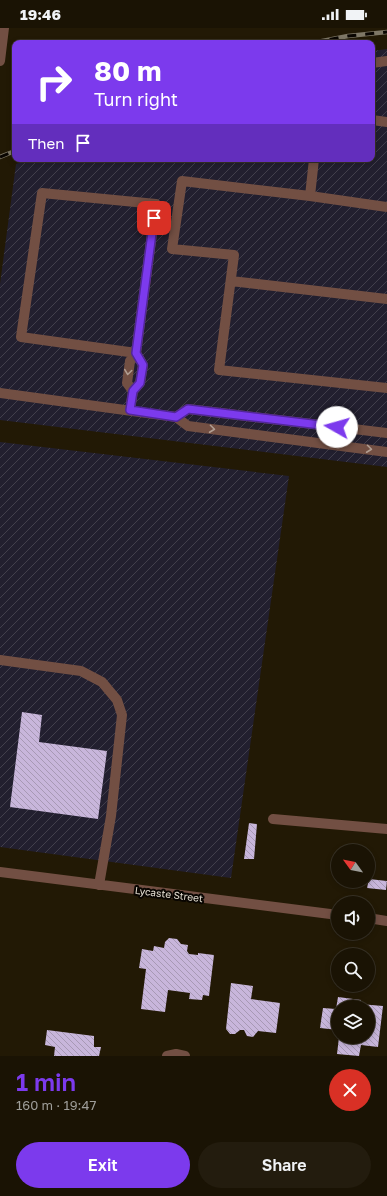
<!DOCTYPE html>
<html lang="en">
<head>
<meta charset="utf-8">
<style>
  :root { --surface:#1a1304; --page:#231c0e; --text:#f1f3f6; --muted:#9f9e9a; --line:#383226; --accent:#7c3aed }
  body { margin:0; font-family:"Golos Text",sans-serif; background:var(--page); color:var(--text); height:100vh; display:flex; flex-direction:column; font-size:15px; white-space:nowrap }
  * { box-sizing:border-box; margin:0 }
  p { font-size:13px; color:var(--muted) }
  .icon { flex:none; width:22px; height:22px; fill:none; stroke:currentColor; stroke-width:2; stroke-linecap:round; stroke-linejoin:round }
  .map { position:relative; height:1028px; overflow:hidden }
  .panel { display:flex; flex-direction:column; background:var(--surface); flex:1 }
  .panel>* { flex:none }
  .banner { position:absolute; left:12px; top:12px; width:363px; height:122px; border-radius:8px; box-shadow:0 2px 6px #0003,0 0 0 1px var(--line); background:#7c3aed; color:#fff; overflow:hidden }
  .needle { width:26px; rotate:303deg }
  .fabs { position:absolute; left:331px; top:816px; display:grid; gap:8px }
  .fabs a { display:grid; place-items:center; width:44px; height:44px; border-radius:50%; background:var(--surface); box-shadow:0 2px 6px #0003,0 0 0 1px var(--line); font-size:20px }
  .pin { position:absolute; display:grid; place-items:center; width:34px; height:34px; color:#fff; margin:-17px; border-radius:8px; box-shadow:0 2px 6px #0006 }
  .me { position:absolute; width:44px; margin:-22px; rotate:277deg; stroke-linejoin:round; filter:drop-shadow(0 0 3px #0008) }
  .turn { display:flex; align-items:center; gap:14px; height:84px; padding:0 16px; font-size:18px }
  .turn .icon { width:52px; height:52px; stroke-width:2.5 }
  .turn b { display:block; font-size:28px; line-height:34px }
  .then { display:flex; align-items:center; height:38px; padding:0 16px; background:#0003; gap:8px; font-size:15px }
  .round { display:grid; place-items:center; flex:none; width:42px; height:42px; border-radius:21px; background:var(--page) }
  .head { display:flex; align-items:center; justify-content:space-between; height:68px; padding:0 16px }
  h1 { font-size:24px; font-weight:600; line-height:30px; color:var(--accent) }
  .action { display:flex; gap:8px; margin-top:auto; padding:8px 16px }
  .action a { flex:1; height:46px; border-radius:24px; background:var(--accent); color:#fff; font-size:16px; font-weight:600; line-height:46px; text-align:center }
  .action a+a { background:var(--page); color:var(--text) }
  .status { display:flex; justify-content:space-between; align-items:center; height:28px; padding:0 20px; background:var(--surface); direction:ltr }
  .status svg { height:11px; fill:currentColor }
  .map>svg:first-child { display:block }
  .industrial { fill:url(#industrial-furrows) }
  .building { fill:url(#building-back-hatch) }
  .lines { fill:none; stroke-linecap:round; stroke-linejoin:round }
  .minor { stroke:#724f43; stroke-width:10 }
  .rail-casing { stroke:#7e7766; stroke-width:4.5 }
  .rail { stroke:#090501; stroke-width:3; stroke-dasharray:9; stroke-linecap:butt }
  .oneway { stroke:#b19e92 }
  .route-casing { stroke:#51269a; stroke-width:10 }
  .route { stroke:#7c3aed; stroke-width:7 }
  .labels { text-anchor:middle; stroke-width:4; stroke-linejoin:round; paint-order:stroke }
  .street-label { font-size:10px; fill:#e5dfd2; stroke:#090501 }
</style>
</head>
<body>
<div class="status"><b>19:46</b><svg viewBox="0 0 49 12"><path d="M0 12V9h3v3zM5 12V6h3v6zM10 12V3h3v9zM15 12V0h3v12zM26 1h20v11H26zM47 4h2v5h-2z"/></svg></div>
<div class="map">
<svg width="387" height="1028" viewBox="0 0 387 1028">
  <defs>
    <pattern id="industrial-furrows" width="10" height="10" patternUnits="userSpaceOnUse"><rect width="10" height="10" fill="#221f2f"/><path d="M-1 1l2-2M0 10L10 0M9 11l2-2" fill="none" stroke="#423f4c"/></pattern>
    <pattern id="building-back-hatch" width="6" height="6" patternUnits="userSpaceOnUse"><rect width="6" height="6" fill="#c8b6db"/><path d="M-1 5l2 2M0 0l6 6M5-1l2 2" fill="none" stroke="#a799b4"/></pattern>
  </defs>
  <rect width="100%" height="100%" fill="#221905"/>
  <!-- industrial -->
  <path class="industrial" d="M387 21V439L0 392V256L16 136 29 131H372V23Z
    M0 414 289 448 231 850 0 819Z"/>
  <!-- building -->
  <path class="building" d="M22 684 42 687 39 714 107 723 98 791 10 779Z
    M249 795 257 796 254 831H244Z
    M369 851 387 853 386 862 367 860Z
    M169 910 177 911 181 916 188 917 187 923 189 926 198 927V925L214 927 209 968 203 967 202 972 189 971 190 965 168 962 165 984 141 981 146 941 139 940 142 921 153 923 154 918 164 920 165 914Z
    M231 955 253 958 251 971 280 975 276 1005 258 1003 253 1009 247 1008 244 1002H240L235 1006H230L226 1001Z
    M338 969 361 972 360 976 383 978 378 1019 361 1017 359 1028 337 1026 339 1009H368V979H338V1002L320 1000 323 980 336 981Z
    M47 1002 94 1008V1019H101L99 1028H54L55 1019 45 1017Z"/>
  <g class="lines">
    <!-- minor -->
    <path class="minor" d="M0 33 4 0
      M372 35 387 33
      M372 92 387 94
      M314 131 310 168 182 153 172 221 234 227 219 342 387 360
      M310 168 387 179
      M231 253 387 271
      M133 363 127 355 130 333 136 325 156 176 42 165 21 309 136 325
      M0 365 176 389 188 398 387 424
      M130 382 133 363 140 355 143 337 136 325
      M176 389 188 381 387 405
      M0 632 81 643 102 654 117 672 122 687 111 788 99 857
      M273 791 387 801
      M0 844 338 887
      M368 890 387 893
      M167 1028 176 1026 185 1028"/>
    <!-- rail casing -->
    <g class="rail-casing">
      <path id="rail" d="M312 15 348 8 387 4
        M0 129 15 123"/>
    </g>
    <!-- rail -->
    <use href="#rail" class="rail"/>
  </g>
  <!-- one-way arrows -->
  <defs><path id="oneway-chevron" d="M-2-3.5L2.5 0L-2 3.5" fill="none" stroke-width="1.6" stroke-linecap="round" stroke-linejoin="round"/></defs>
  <g class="oneway">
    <use href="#oneway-chevron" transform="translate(128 344) rotate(98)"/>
    <use href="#oneway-chevron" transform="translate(212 401) rotate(7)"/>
    <use href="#oneway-chevron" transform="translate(369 421) rotate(7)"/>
  </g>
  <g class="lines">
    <!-- route casing -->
    <g class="route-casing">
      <path id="route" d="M154 190 136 325 143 337 140 355 133 363 130 382 176 389 188 381 337 399"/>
    </g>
    <!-- route -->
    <use href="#route" class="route"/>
  </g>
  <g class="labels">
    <!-- street labels -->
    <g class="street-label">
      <text transform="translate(169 866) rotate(7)" y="4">Lycaste Street</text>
    </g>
  </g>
</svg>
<div class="fabs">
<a><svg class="needle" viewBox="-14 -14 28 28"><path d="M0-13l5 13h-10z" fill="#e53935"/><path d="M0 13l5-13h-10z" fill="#9f9e9a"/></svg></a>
<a><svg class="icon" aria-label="sound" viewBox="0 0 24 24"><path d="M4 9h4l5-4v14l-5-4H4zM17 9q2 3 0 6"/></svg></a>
<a><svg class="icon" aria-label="search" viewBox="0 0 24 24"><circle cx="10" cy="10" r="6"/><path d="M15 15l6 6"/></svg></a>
<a><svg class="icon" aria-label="layers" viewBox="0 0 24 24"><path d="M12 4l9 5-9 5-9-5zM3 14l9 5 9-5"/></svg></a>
</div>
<div class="pin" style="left:154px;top:190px;background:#d93025"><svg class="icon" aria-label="arrive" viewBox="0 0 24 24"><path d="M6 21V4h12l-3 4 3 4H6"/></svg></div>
<svg class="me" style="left:337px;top:399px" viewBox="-20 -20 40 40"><circle r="19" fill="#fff"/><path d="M0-13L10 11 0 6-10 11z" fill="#7c3aed"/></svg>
<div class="banner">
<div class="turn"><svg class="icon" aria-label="right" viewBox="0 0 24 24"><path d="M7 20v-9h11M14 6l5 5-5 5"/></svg><div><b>80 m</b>Turn right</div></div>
<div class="then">Then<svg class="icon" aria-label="arrive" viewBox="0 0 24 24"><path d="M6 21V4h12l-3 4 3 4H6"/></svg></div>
</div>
</div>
<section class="panel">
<div class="head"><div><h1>1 min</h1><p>160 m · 19:47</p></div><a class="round" style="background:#d93025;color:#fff"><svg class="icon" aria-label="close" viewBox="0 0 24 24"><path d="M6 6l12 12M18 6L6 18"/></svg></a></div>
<div class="action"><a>Exit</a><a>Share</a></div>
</section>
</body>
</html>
